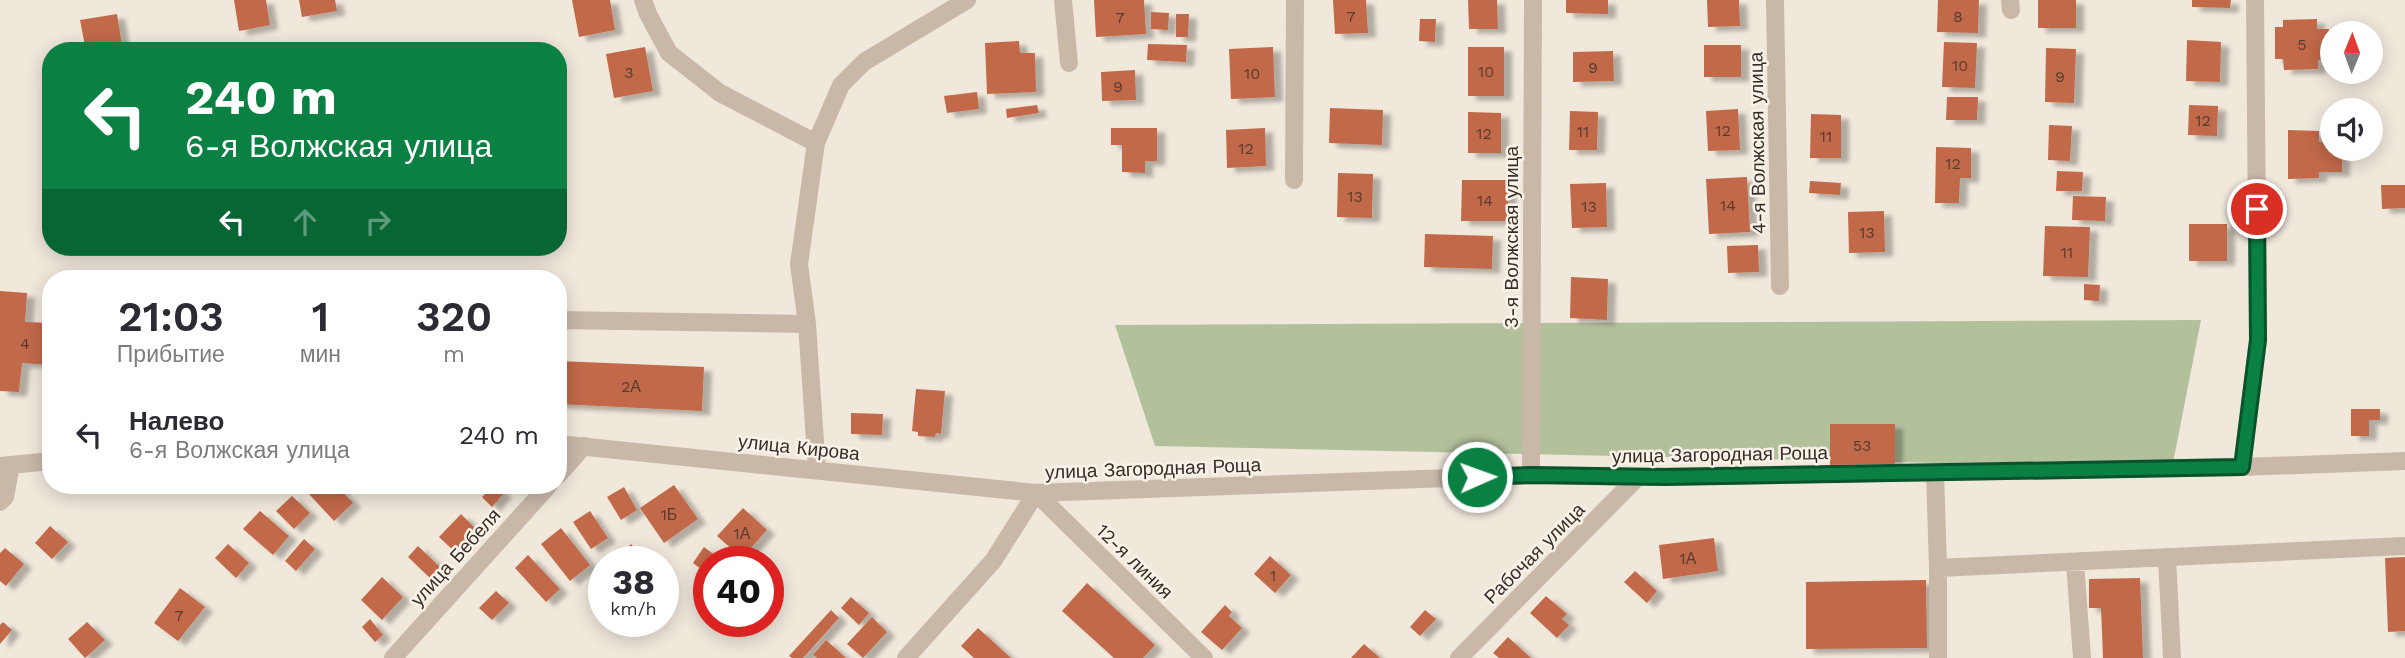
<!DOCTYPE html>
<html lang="ru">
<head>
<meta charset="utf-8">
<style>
  :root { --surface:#fff; --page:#f7f7f7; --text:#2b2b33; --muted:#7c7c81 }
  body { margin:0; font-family:"Work Sans",sans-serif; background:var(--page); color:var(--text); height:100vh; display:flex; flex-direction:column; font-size:26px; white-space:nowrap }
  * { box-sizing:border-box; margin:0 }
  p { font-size:23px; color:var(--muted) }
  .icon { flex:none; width:38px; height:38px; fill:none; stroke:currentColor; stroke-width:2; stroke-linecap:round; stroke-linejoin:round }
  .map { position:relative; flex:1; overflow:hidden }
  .sheet { position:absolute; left:42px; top:270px; width:525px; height:224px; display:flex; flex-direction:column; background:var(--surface); border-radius:28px; box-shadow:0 4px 18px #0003 }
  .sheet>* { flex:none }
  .top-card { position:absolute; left:42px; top:42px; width:525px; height:214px; border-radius:28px; box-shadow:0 4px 18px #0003; background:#0b8043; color:#fff; overflow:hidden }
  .needle { width:46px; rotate:1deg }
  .tools { position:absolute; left:2320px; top:21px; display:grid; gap:14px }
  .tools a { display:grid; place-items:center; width:63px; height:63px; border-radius:50%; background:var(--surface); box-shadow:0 4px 18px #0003; font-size:35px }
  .speed { position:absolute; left:588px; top:546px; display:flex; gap:14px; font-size:35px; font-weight:700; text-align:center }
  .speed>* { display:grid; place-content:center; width:91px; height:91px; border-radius:50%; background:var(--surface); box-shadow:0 4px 18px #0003; line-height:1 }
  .speed small { font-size:18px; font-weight:400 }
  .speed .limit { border:10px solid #d22; background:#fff; color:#111 }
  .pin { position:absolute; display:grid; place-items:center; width:60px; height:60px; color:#fff; margin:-30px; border:4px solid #fff; border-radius:50%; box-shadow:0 2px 7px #0007 }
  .me { position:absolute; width:77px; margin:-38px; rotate:88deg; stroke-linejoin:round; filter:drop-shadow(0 0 5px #0008) }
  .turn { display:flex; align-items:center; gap:24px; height:147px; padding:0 28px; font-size:32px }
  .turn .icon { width:91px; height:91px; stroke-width:2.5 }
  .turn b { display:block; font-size:49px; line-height:60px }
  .lanes { display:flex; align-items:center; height:66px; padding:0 28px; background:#0003; justify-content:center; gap:35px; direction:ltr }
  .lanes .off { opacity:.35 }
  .eta { display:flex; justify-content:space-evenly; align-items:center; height:119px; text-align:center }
  .eta b { font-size:42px; font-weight:600; line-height:49px }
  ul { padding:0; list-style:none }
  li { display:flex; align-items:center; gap:21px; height:91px; padding:0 28px }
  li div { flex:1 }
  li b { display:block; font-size:26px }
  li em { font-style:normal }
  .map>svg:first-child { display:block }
  .green { fill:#b3c09c }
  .building { fill:#c26949; filter:url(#shadow) }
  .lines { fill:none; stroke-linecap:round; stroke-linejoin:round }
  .minor { stroke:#c9b8a8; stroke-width:18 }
  .route-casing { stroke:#07532c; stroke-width:18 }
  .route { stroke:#0b8043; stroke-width:12 }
  .labels { text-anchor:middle; stroke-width:5; stroke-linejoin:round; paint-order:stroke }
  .number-label { font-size:16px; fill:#593c30 }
  .street-label { font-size:19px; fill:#362d28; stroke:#f9f2e8 }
</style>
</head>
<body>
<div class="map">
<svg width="2405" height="658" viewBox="0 0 2405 658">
  <defs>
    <filter id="shadow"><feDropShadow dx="8" dy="4.5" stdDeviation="2" flood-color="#0004"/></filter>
  </defs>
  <rect width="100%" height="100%" fill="#f1e8dc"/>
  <!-- green -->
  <path class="green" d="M2201 320 2172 468 1155 446 1115 325Z"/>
  <!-- building -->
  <path class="building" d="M234 0H266L270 25 239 31Z
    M299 0H335L337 11 302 17Z
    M572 0H610L615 30 579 37Z
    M1094 0H1144L1146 34 1096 37Z
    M1333 0H1366L1368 33 1335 34Z
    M1468 0H1497L1498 29H1469Z
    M1566 0H1608V14L1566 13Z
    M1707 0H1739L1740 26 1708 27Z
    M1938 0H1979L1978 33 1937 32Z
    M2038 0H2076V28H2038Z
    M2192 0H2231L2230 8 2192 7Z
    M1151 12 1169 13 1168 30 1151 29Z
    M117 14 123 51H86L80 20Z
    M1176 14H1189L1188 37H1176Z
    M1420 19H1436L1435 42 1419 41Z
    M2317 19V29H2329L2330 60H2318V69L2284 70 2283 59H2275V27H2283V20Z
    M2187 40 2221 42 2220 82 2186 81Z
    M1019 41 1020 53H1035L1036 92 987 94 985 43Z
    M1944 42 1977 43 1975 88 1942 87Z
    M1148 44 1187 45 1186 62 1147 60Z
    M1704 45H1741V77H1704Z
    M645 47 653 91 614 98 606 54Z
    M1273 47 1275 97 1231 99 1229 49Z
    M1468 47H1504V96H1468Z
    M2046 48 2076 49 2074 103 2045 102Z
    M1613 51 1614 81 1573 82V52Z
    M1135 70 1136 100 1102 101 1101 72Z
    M977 92 979 109 947 113 944 96Z
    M1947 97H1978L1977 120H1946Z
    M1037 105 1039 113 1007 118 1006 109Z
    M2189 105 2218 106 2217 136 2188 135Z
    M1330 108 1383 110 1382 145 1329 143Z
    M1738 109 1740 150 1708 151 1706 111Z
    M1570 111 1598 112 1597 150H1569Z
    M1468 112 1501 113V153H1468Z
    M1811 114 1841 115V158H1810Z
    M2049 125 2072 126 2070 161 2048 160Z
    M1111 128H1157V161H1145V173L1122 172V145H1111Z
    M1265 128 1266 166 1227 168 1226 130Z
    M2288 130 2319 131V142H2333V149H2342V172H2319V178L2288 179Z
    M1936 147 1971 148V178H1960L1959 203H1935Z
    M2057 171 2083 172 2082 191H2056Z
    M1338 173 1373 174 1372 218 1337 217Z
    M1747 177 1750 232 1709 234 1706 179Z
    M1462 180H1509L1508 221H1461Z
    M1810 181 1841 183 1840 195 1809 193Z
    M1606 183 1607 227 1572 228 1570 184Z
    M2381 185H2405V208L2382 209Z
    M2073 196 2106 197 2105 221 2072 220Z
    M1884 211 1885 252 1849 253 1848 212Z
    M2189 224H2227V261H2189Z
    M2045 226 2090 227 2088 277 2043 276Z
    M1425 234 1493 236 1492 269 1424 267Z
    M1758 245 1759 272 1728 273 1727 246Z
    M1571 277 1608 279 1607 320 1570 318Z
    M2084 284 2100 285 2099 301 2084 300Z
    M0 291 27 293 25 322 51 323V365L22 363 19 392 0 391Z
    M558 361 704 367 702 411 558 404Z
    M916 389 945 391 941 434 936 433 935 437 918 436V432L912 431Z
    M2351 409H2380V420H2369V436H2351Z
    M851 413 883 414 882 435 851 434Z
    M1830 424H1895V466L1830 465Z
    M319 485H336L353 503 334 521 309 494Z
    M494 485 504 493 492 507 482 497Z
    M674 485 698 519 664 543 640 508Z
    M624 487 637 510 621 520 607 497Z
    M292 496 310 513 294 529 276 511Z
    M743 508 767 530 742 558 717 536Z
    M260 511 289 536 273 555 243 529Z
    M590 511 608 538 591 549 573 522Z
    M461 514 476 529 455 552 439 537Z
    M50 526 68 542 52 559 35 543Z
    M561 528 590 565 570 581 541 544Z
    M1714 538 1718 571 1663 579 1659 545Z
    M304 539 315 549 296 571 285 561Z
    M228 544 249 563 236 578 215 558Z
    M631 544 644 557 639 562H615Z
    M418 546 441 568 431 579 408 557Z
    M704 547 724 562H709V575L693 563Z
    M5 548 24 564 6 586 0 581V553Z
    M528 555 560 589 546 602 515 568Z
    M1270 556 1291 575 1275 593 1254 574Z
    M2405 557V631L2388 632 2385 558Z
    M1635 571 1657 591 1647 603 1624 582Z
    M382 577 403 597 382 620 361 600Z
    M2140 578 2143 658H2103L2101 608H2089V579Z
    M1926 580 1927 648 1806 649V582Z
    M1087 583 1155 645 1143 658H1114L1062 611Z
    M180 588 205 607 178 641 154 623Z
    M496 591 509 603 492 620 479 608Z
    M1546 596 1567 614 1562 619 1569 625 1557 638 1530 613Z
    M851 597 869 613 859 625 841 608Z
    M1225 605 1232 612 1229 616 1242 628 1222 650 1201 632Z
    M831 610 839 618 803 658H792L789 656Z
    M1425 610 1436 619 1420 636 1410 627Z
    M872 617 887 632 863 658 847 644Z
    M370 619 383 635 375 642 362 627Z
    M3 622 12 630 0 644V625Z
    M87 622 105 640 85 658 68 639Z
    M978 628 1011 658H974L961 646Z
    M1508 637 1531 658H1499L1493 653Z
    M826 640 846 658H817L813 655Z
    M1364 644 1380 658H1351Z"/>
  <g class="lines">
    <!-- minor -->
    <path class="minor" d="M643 0 648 14 669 53 720 93 816 143 799 264 807 324 817 470
      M1063 0 1069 63
      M1775 0 1780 286
      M2010 0 2011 10
      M816 143 841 85 864 62 967 0
      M1294 180 1295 0
      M558 320 807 324
      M558 444 1036 493 1531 475 1638 477 2242 467 2405 461
      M0 466 51 461
      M2242 467 2258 340 2255 0
      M1935 472 1938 568 2405 546
      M558 475 584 446
      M1531 475 1533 0
      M1036 493 1204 658
      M0 502 5 497 11 465
      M2167 557 2172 658
      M2075 562 2082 658
      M393 658 549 485
      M906 658 993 561 1036 493
      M1459 658 1638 477
      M1938 658V568"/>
  </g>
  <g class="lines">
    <!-- route casing -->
    <g class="route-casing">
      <path id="route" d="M1477 477 1531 475 1665 477 2242 467 2258 340 2257 209"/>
    </g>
    <!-- route -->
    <use href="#route" class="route"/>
  </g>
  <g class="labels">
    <!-- number labels -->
    <g class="number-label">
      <text x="1351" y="22">7</text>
      <text x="1958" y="22">8</text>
      <text x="1120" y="23">7</text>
      <text x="2302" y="50">5</text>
      <text x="1960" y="71">10</text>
      <text x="1593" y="73">9</text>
      <text x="1486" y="77">10</text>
      <text x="629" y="78">3</text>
      <text x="1252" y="79">10</text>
      <text x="2060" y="82">9</text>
      <text x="1118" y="92">9</text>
      <text x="2203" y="126">12</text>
      <text x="1723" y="136">12</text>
      <text x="1583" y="137">11</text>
      <text x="1484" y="139">12</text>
      <text x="1826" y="142">11</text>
      <text x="1246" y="154">12</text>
      <text x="1953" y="169">12</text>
      <text x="1355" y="202">13</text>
      <text x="1485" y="206">14</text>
      <text x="1728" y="211">14</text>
      <text x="1589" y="212">13</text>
      <text x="1867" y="238">13</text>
      <text x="2067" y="258">11</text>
      <text x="25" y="349">4</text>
      <text x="631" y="392">2А</text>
      <text x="1862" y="451">53</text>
      <text x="669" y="520">1Б</text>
      <text x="742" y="539">1А</text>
      <text x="1688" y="564">1А</text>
      <text x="1273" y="581">1</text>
      <text x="179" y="621">7</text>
    </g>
    <!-- street labels -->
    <g class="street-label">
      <text transform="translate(1757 143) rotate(-91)" y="7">4-я Волжская улица</text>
      <text transform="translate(1511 237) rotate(-90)" y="7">3-я Волжская улица</text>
      <text transform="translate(799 447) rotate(6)" y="7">улица Кирова</text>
      <text transform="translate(1720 454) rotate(-1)" y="7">улица Загородная Роща</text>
      <text transform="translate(1153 468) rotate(-2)" y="7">улица Загородная Роща</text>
      <text transform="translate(1534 553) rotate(-45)" y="7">Рабочая улица</text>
      <text transform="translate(455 557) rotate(-48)" y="7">улица Бебеля</text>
      <text transform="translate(1135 561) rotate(44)" y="7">12-я линия</text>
    </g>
  </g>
</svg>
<div class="tools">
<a><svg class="needle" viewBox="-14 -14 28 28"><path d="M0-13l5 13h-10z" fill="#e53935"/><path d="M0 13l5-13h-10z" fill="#7c7c81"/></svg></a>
<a><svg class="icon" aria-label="sound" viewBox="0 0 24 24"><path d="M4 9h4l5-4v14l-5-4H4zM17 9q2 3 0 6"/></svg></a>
</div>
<div class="speed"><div>38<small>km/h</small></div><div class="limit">40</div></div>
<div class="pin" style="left:2257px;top:209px;background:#d93025"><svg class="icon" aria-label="arrive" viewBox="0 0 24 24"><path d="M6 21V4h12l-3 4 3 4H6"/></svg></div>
<svg class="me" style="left:1477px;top:477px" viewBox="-20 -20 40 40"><circle r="17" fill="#0b8043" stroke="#fff" stroke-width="3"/><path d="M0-11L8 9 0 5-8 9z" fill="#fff"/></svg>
<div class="top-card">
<div class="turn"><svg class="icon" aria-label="left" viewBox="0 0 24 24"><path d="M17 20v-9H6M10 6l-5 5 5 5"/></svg><div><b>240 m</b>6-я Волжская улица</div></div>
<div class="lanes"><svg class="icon" aria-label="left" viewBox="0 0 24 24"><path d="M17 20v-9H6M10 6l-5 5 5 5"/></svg><svg class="icon off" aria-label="ahead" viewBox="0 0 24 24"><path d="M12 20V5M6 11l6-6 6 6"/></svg><svg class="icon off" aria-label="right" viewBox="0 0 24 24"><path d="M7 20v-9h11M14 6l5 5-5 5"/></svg></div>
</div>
<section class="sheet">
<div class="eta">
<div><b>21:03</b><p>Прибытие</p></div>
<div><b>1</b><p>мин</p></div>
<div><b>320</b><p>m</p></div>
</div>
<ul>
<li><svg class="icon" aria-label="left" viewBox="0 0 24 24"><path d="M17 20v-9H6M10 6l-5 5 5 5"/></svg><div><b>Налево</b><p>6-я Волжская улица</p></div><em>240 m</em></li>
</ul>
</section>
</div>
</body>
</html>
